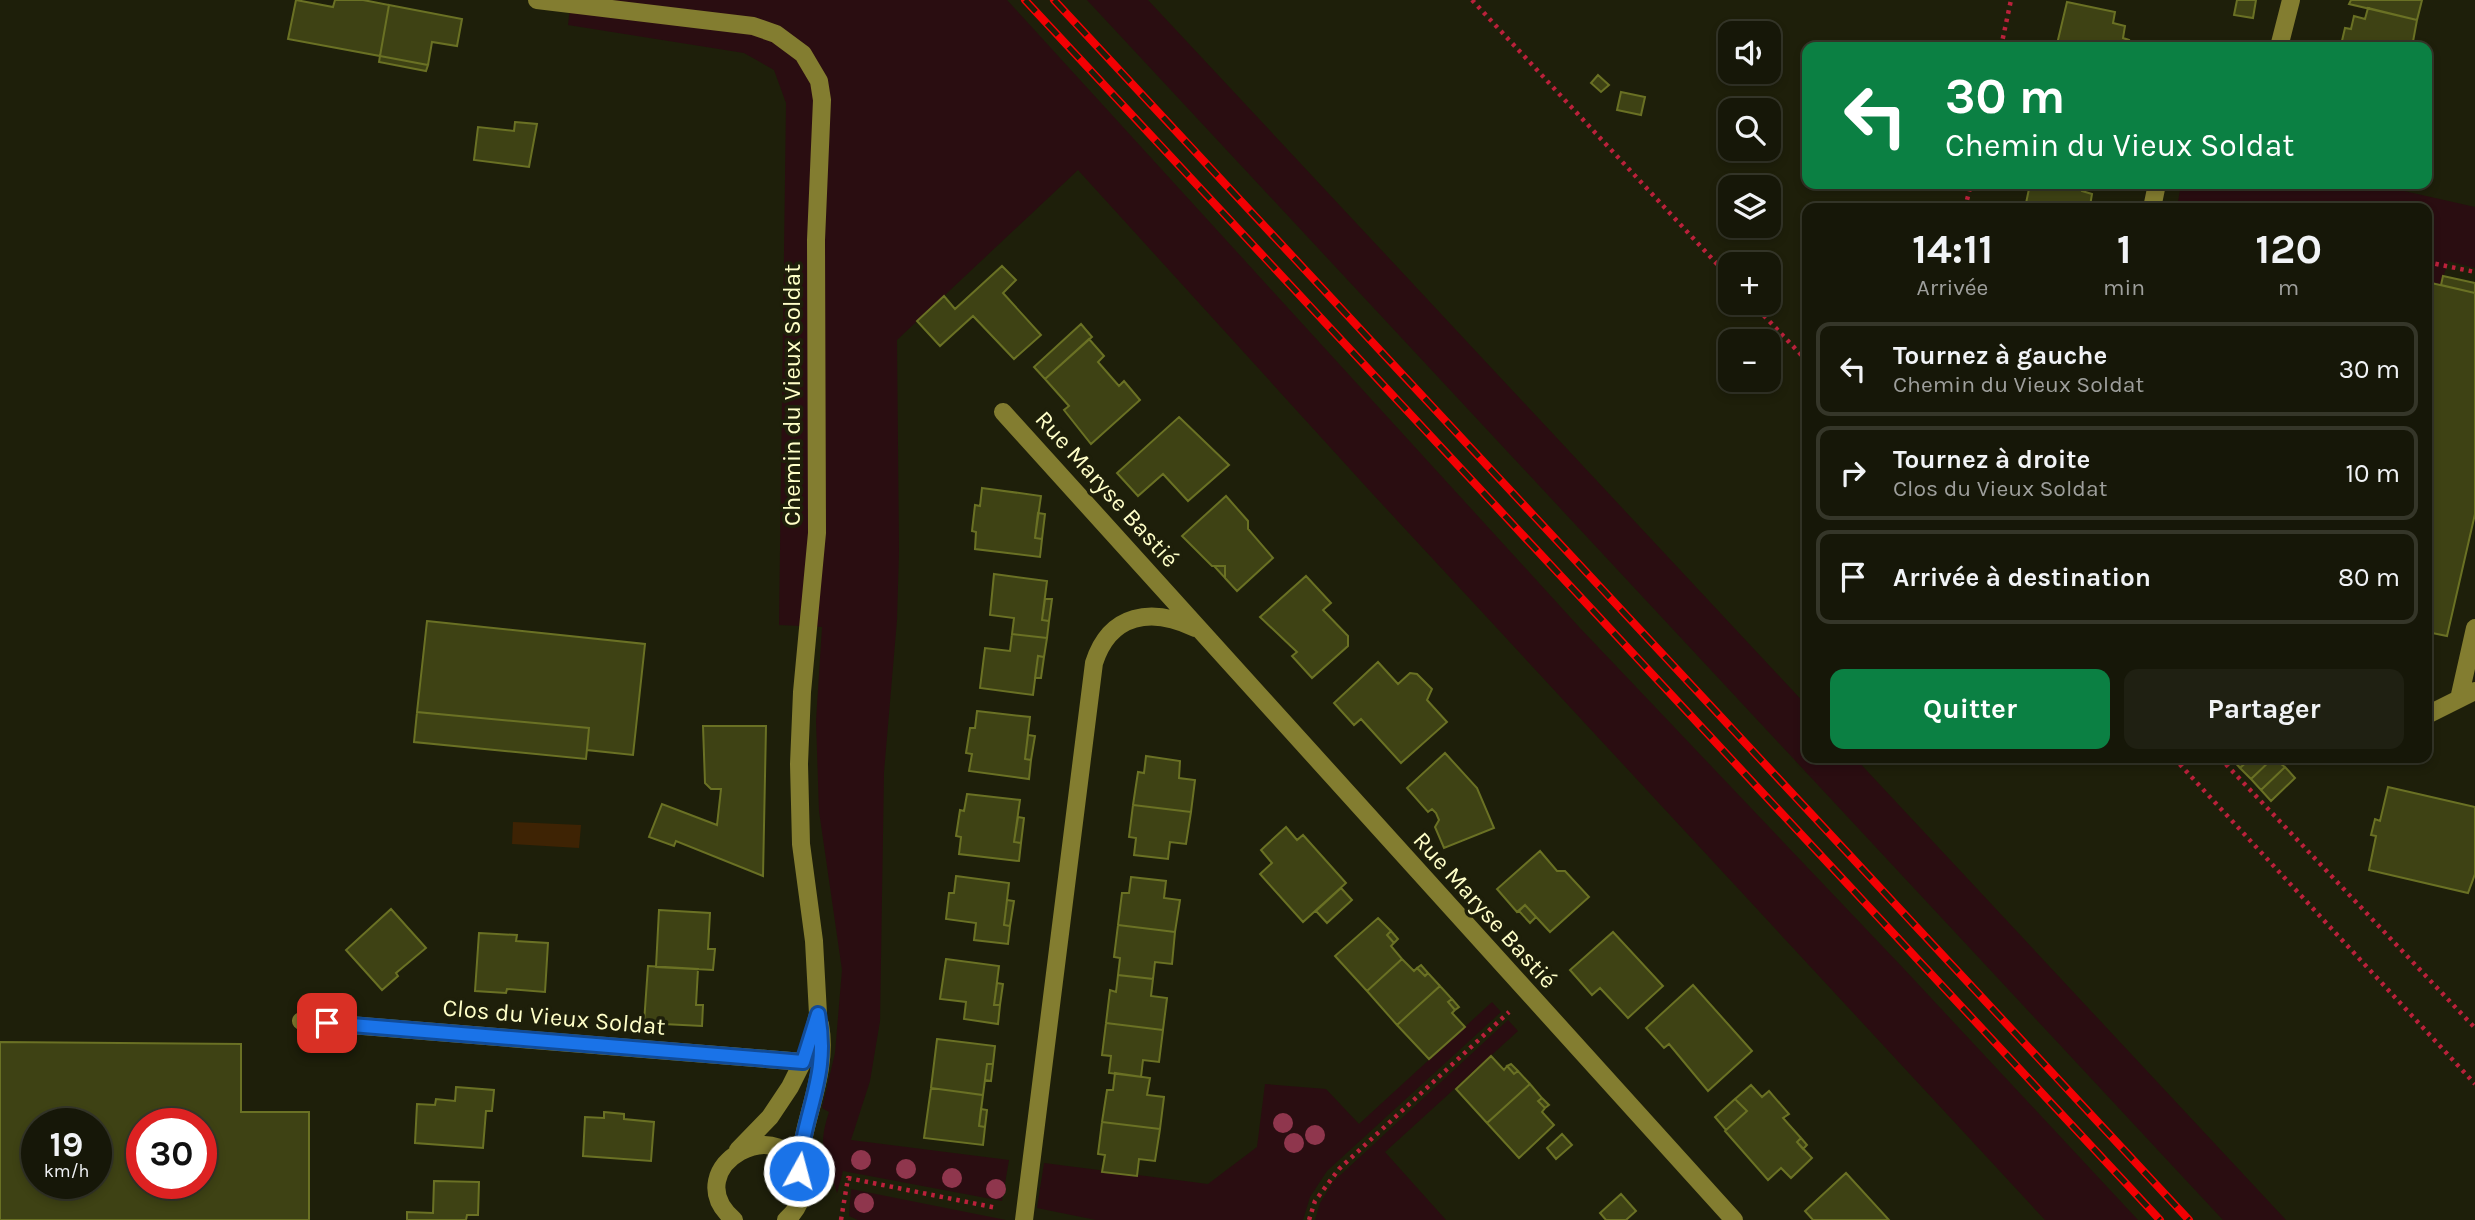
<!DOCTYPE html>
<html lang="fr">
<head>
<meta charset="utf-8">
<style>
  :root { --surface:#161708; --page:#1f2012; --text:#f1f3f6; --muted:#9e9f9c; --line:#353629; --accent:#0b8043 }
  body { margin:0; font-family:Karla,sans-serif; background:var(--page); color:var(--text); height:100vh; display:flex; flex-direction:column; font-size:26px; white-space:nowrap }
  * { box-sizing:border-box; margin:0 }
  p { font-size:23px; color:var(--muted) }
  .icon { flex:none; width:38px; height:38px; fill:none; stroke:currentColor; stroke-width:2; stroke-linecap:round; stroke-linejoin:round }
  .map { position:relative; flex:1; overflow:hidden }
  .side { position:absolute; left:1802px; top:203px; width:630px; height:560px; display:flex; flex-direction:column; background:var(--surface); border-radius:14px; box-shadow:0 4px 10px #0003,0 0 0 2px var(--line) }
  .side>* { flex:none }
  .hud { position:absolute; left:1802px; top:42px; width:630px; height:147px; border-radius:14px; box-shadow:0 4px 10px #0003,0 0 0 2px var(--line); background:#0b8043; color:#fff; overflow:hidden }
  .tools { position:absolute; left:1718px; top:21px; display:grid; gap:14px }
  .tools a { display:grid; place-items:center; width:63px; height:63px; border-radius:14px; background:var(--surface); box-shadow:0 4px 10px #0003,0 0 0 2px var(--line); font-size:35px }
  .speed { position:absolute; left:21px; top:1108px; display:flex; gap:14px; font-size:35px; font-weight:700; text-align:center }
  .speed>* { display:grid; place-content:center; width:91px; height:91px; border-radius:50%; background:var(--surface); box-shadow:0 4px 10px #0003,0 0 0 2px var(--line); line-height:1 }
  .speed small { font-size:18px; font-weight:400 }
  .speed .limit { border:10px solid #d22; background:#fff; color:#111 }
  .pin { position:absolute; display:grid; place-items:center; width:60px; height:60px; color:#fff; margin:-30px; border-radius:14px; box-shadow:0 4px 10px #0006 }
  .me { position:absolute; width:77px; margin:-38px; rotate:7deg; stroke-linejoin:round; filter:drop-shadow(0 0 5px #0008) }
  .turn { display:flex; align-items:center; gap:24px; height:147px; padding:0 28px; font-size:32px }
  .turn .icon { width:91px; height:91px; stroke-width:2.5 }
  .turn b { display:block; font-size:49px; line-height:60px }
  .eta { display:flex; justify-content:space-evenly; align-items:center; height:119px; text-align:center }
  .eta b { font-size:42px; font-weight:700; line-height:49px }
  .primary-button { display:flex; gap:14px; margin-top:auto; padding:14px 28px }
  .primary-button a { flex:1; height:80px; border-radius:14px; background:var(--accent); color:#fff; font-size:28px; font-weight:700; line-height:80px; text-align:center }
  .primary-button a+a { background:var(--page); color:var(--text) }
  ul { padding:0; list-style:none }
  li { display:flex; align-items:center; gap:21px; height:94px; margin:0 14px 10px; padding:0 14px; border:4px solid var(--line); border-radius:14px }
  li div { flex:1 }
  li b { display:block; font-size:26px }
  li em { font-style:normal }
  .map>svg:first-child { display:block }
  .green { fill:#2a0d11 }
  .water { fill:#3e2304 }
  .building { fill:#3e4214; stroke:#6a7124; stroke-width:2; fill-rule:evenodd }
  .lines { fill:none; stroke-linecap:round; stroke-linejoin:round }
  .path { stroke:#bb213b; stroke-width:4.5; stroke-dasharray:3.5 5; stroke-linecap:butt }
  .minor { stroke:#837d30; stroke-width:18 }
  .rail-casing { stroke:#f30003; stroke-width:8 }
  .rail { stroke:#1e1f0a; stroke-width:5; stroke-dasharray:16; stroke-linecap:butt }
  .tree { fill:#8f364d }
  .route-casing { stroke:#114b97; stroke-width:18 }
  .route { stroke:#1a73e8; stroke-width:12 }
  .labels { text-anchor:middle; stroke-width:7; stroke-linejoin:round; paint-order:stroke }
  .street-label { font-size:24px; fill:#ffffc8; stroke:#1e1f0a }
</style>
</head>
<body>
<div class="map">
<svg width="2475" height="1220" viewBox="0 0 2475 1220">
  <rect width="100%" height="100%" fill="#1e1f0a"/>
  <!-- green -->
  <path class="green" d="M571 0H1007L1580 628 1904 969 2138 1220H2045L1369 490 1078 170 897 340 899 551 897 620 884 772 880 1021 870 1081 851 1140 1009 1160 1002 1201 843 1171 837 1193C827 1156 816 1152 829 1112L822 1108 835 1053 842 970 819 811 816 721 822 627 779 625 786 103 774 70 744 53 568 25Z
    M1087 0H1148L1808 707V758H1855L2286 1220H2223Z
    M2181 184H2373L2475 207V268L2448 261 2441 285 2427 282V208H2177Z
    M1492 1002 1501 1012 1327 1171 1310 1197 1303 1220H1096L1037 1208 1044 1163 1208 1184 1257 1147 1265 1084 1326 1089 1359 1124Z
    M1508 1020 1518 1031 1385 1152 1446 1220H1315L1320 1203 1334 1181Z
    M851 1189 1006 1220H858L849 1216Z"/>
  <!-- water -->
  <path class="water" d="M513 822 581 825 579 848 512 844Z"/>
  <!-- building -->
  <path class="building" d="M296 0 333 7 335 0H363L389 5 380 56 288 39Z
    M2237 0H2256L2253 18 2234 15Z
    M2351 0H2422L2417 20 2349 4Z
    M2067 2 2115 12 2113 23 2125 26 2123 38 2129 40 2127 47 2057 44Z
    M389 5 462 19 457 46 432 42 428 65 380 56Z
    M2368 8 2417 20 2412 47 2341 45 2345 28 2351 29 2354 16 2365 19Z
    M380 56 428 65 426 71 379 62Z
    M1598 75 1609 85 1601 92 1591 83Z
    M1621 92 1645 97 1641 115 1617 110Z
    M515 122 537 124 529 167 474 160 478 127 514 131Z
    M2030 184H2083L2082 191 2092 194 2090 206 2097 208H2025Z
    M1002 266 1016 280 1003 293 1041 335 1014 359 973 316 940 346 917 321 944 296 955 309Z
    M2443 276 2475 283V293L2441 285Z
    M2427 282 2475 293V514L2447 636 2427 632Z
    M1081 324 1092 337 1045 379 1034 367Z
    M1089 339 1104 356 1098 362 1119 386 1124 381 1140 400 1091 444 1064 410 1069 406 1045 379Z
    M1179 417 1229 465 1188 501 1163 474 1138 496 1117 473Z
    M982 488 1041 496 1035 538 1042 539 1040 557 975 549 976 532 972 531 975 505 980 506Z
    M1226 496 1248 521V529L1273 558 1237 591 1225 578V566H1212L1182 536Z
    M1038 513 1045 514 1042 539 1035 538Z
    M1214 566H1225V578Z
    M994 574 1047 581 1042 620 1049 621 1047 638 1012 634 1014 618 990 615Z
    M1306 576 1331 603 1323 610 1348 636V646L1312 678 1292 656 1297 652 1260 617Z
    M1045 599H1052L1049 621 1042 620Z
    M427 621 645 644 633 755 587 750 589 728 417 712Z
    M1012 634 1047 638 1044 657 1038 656 1033 695 980 688 985 648 1010 651Z
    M1038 656 1044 657 1041 678H1035Z
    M1378 662 1398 684 1410 673 1417 674 1432 689 1427 700 1447 722 1401 763 1361 719 1354 725 1334 703Z
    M977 711 1030 717 1025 759 1031 760 1029 779 969 771 972 754 966 753 970 728H975Z
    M417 712 589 728 586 759 414 742Z
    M703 726H766L763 876 676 841 674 846 649 837 662 804 717 825 721 789H711L705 783Z
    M1028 735 1035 736 1031 760 1025 759Z
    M1445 753 1477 788 1494 828 1444 848 1435 827 1439 820 1436 813 1432 809 1428 812 1407 788Z
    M1146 756 1180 761 1179 778 1195 780 1191 812 1133 805 1138 772 1144 773Z
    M2231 758H2251L2240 768Z
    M2251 758H2273L2251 779 2240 768Z
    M2273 758 2285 767 2261 790 2251 779Z
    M2285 767 2295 778 2271 801 2261 790Z
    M2388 787 2475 807V874L2468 893 2369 870 2376 836 2371 835 2375 819 2380 821Z
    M967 794 1020 800 1014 842 1021 843 1019 861 959 854 961 837 956 836 960 810 964 811Z
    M1133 805 1191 812 1186 844 1170 842 1168 859 1134 855 1136 838 1129 837Z
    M1018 817 1024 818 1021 843 1014 842Z
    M1286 827 1297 840 1303 835 1346 883 1303 922 1260 874 1272 863 1261 850Z
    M1540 851 1557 871H1565L1589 897 1550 932 1525 905 1517 912 1497 889Z
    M956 876 1009 883 1004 925 1010 926 1008 944 974 940 976 923 946 919 949 893H954Z
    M1131 877 1166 881 1164 898 1180 900 1175 932 1118 925 1122 893H1129Z
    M1341 888 1352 900 1327 923 1316 911Z
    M1007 900 1014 901 1010 926 1004 925Z
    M1525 905 1536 917 1530 923 1519 911Z
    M391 909 426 948 396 973 398 976 382 990 346 950Z
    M659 910 710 913 708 949H715L713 970 656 967Z
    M1378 918 1391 931 1387 935 1394 943 1391 946 1402 959 1367 991 1335 956Z
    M1118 925 1175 932 1172 964 1155 962 1153 979 1118 975 1120 958 1114 957Z
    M1391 931 1398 939 1394 943 1387 935Z
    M1613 932 1663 986 1628 1018 1600 988 1592 995 1570 970Z
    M479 933 517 935 516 941 548 943 545 992 507 989 506 993 475 991Z
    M946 959 999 966 994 1005H1000L998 1024 964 1019 966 1002 940 999Z
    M1402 959 1414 971 1417 968 1425 976 1428 973 1440 986 1397 1025 1367 991Z
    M1421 965 1428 973 1425 976 1417 968Z
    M648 966 698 969 696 1005H703L702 1026 644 1023Z
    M1118 975 1153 979 1151 996 1167 998 1163 1030 1106 1023 1110 990 1116 992Z
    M997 983 1003 984 1000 1005H994Z
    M1693 985 1752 1051 1708 1091 1669 1044 1664 1048 1646 1028Z
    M1440 986 1452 999 1448 1002 1455 1010 1452 1013 1465 1027 1429 1059 1397 1025Z
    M1452 999 1459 1007 1455 1010 1448 1002Z
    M1106 1023 1163 1030 1159 1062 1143 1060 1141 1077 1109 1073 1111 1056 1102 1055Z
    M937 1039 995 1046 993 1064H987L983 1095 931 1088Z
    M0 1042 241 1044V1112H309V1220H0ZM37 1124H96V1183H37ZM142 1124H201V1183H142Z
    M1491 1056 1504 1070 1507 1066 1514 1074 1518 1071 1530 1084 1487 1123 1456 1089Z
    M987 1064H993L991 1081 985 1080Z
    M1511 1064 1518 1071 1514 1074 1507 1066Z
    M1115 1073 1150 1078 1147 1095 1164 1097 1160 1129 1102 1122 1107 1090H1113Z
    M1530 1084 1542 1098 1538 1101 1545 1108 1542 1112 1554 1125 1519 1158 1487 1123Z
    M1751 1085 1762 1097 1769 1091 1789 1114 1783 1118 1801 1138 1797 1142 1812 1158 1791 1178 1781 1168 1768 1180 1725 1131 1747 1111 1735 1099Z
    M456 1087 494 1090 492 1111H486L483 1148 415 1143 417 1104 435 1105 436 1099 455 1101Z
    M931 1088 983 1095 979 1126 985 1127 983 1145 924 1138Z
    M1542 1098 1549 1105 1545 1108 1538 1101Z
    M1735 1099 1747 1111 1726 1130 1715 1117Z
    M981 1109 987 1110 985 1127 979 1126Z
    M604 1112 624 1114V1119L654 1122 651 1161 583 1156 585 1117 604 1118Z
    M1102 1122 1160 1129 1155 1161 1139 1159 1137 1176 1102 1172 1105 1155 1098 1154Z
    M1562 1134 1572 1145 1556 1159 1547 1148Z
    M1801 1138 1807 1145 1803 1149 1797 1142Z
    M1846 1173 1889 1220H1813L1805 1211Z
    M434 1181 479 1182 478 1215H467L466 1220H407V1212L433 1213Z
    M1621 1194 1636 1211 1626 1220H1606L1600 1213Z"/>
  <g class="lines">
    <!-- path -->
    <path class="path" d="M1472 0 1731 279
      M2001 47 2011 0
      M1965 208 1971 184
      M2427 262 2475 272
      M1752 303 1808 362
      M2174 758 2475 1084
      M2220 758 2475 1028
      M841 1220 848 1178 997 1208
      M1309 1220 1315 1201 1339 1169 1509 1012"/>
    <!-- minor -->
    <path class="minor" d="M537 0 753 26 776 34 803 54 819 81 822 100 816 240 817 533 802 692 799 764 801 844 814 941 818 1014 809 1049 790 1087 770 1117 738 1150
      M2279 47 2291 0
      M2152 208 2157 184
      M1003 412 1734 1220
      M2459 699 2475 628
      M2427 715 2475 691
      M301 1021 803 1062
      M799 1171C801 1120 829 1076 820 1024
      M734 1220C673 1167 789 1104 802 1181 804 1196 798 1210 786 1220
      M1024 1220 1094 663C1110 613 1152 607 1195 628"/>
    <!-- rail casing -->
    <g class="rail-casing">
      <path id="rail" d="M1025 0 2160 1220
        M1054 0 2189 1220"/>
    </g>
    <!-- rail -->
    <use href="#rail" class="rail"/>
  </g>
  <!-- trees -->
  <g class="tree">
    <circle cx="1283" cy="1123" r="10"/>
    <circle cx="1315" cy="1135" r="10"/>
    <circle cx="1294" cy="1143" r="10"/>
    <circle cx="861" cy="1160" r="10"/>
    <circle cx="906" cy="1169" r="10"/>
    <circle cx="952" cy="1178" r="10"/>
    <circle cx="996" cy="1189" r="10"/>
    <circle cx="864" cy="1203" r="10"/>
  </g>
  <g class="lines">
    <!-- route casing -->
    <g class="route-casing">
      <path id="route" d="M327 1023 803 1062 818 1014C830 1079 803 1110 799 1171"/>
    </g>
    <!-- route -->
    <use href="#route" class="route"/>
  </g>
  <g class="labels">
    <!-- street labels -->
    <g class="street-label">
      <text transform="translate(792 395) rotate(-90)" y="8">Chemin du Vieux Soldat</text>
      <text transform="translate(1107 489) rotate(48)" y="8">Rue Maryse Bastié</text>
      <text transform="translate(1485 910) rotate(48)" y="8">Rue Maryse Bastié</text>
      <text transform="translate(554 1017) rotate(5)" y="8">Clos du Vieux Soldat</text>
    </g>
  </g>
</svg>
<div class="tools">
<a><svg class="icon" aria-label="sound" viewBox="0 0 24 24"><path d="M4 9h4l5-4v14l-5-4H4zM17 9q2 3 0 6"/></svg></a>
<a><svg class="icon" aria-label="search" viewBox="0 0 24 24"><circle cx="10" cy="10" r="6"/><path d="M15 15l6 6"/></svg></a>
<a><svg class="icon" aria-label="layers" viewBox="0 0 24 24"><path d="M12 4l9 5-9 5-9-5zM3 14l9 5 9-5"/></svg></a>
<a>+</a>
<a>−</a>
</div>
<div class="speed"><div>19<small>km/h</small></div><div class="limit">30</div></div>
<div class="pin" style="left:327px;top:1023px;background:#d93025"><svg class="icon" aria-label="arrive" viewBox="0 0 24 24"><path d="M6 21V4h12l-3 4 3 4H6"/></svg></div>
<svg class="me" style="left:799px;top:1171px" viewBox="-20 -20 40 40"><circle r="17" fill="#1a73e8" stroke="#fff" stroke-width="3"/><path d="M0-11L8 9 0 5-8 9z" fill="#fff"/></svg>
<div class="hud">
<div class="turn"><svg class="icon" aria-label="left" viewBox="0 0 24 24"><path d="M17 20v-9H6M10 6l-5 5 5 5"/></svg><div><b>30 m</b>Chemin du Vieux Soldat</div></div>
</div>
<section class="side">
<div class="eta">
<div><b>14:11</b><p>Arrivée</p></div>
<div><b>1</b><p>min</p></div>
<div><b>120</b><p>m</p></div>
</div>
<ul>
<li><svg class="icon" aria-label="left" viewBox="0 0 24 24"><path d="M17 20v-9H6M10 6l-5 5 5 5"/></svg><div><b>Tournez à gauche</b><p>Chemin du Vieux Soldat</p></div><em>30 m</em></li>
<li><svg class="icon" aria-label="right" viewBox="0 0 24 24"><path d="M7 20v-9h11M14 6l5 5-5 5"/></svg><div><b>Tournez à droite</b><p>Clos du Vieux Soldat</p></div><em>10 m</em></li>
<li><svg class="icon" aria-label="arrive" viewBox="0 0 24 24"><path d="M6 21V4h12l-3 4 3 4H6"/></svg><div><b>Arrivée à destination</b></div><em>80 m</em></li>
</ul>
<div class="primary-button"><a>Quitter</a><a>Partager</a></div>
</section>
</div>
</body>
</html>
